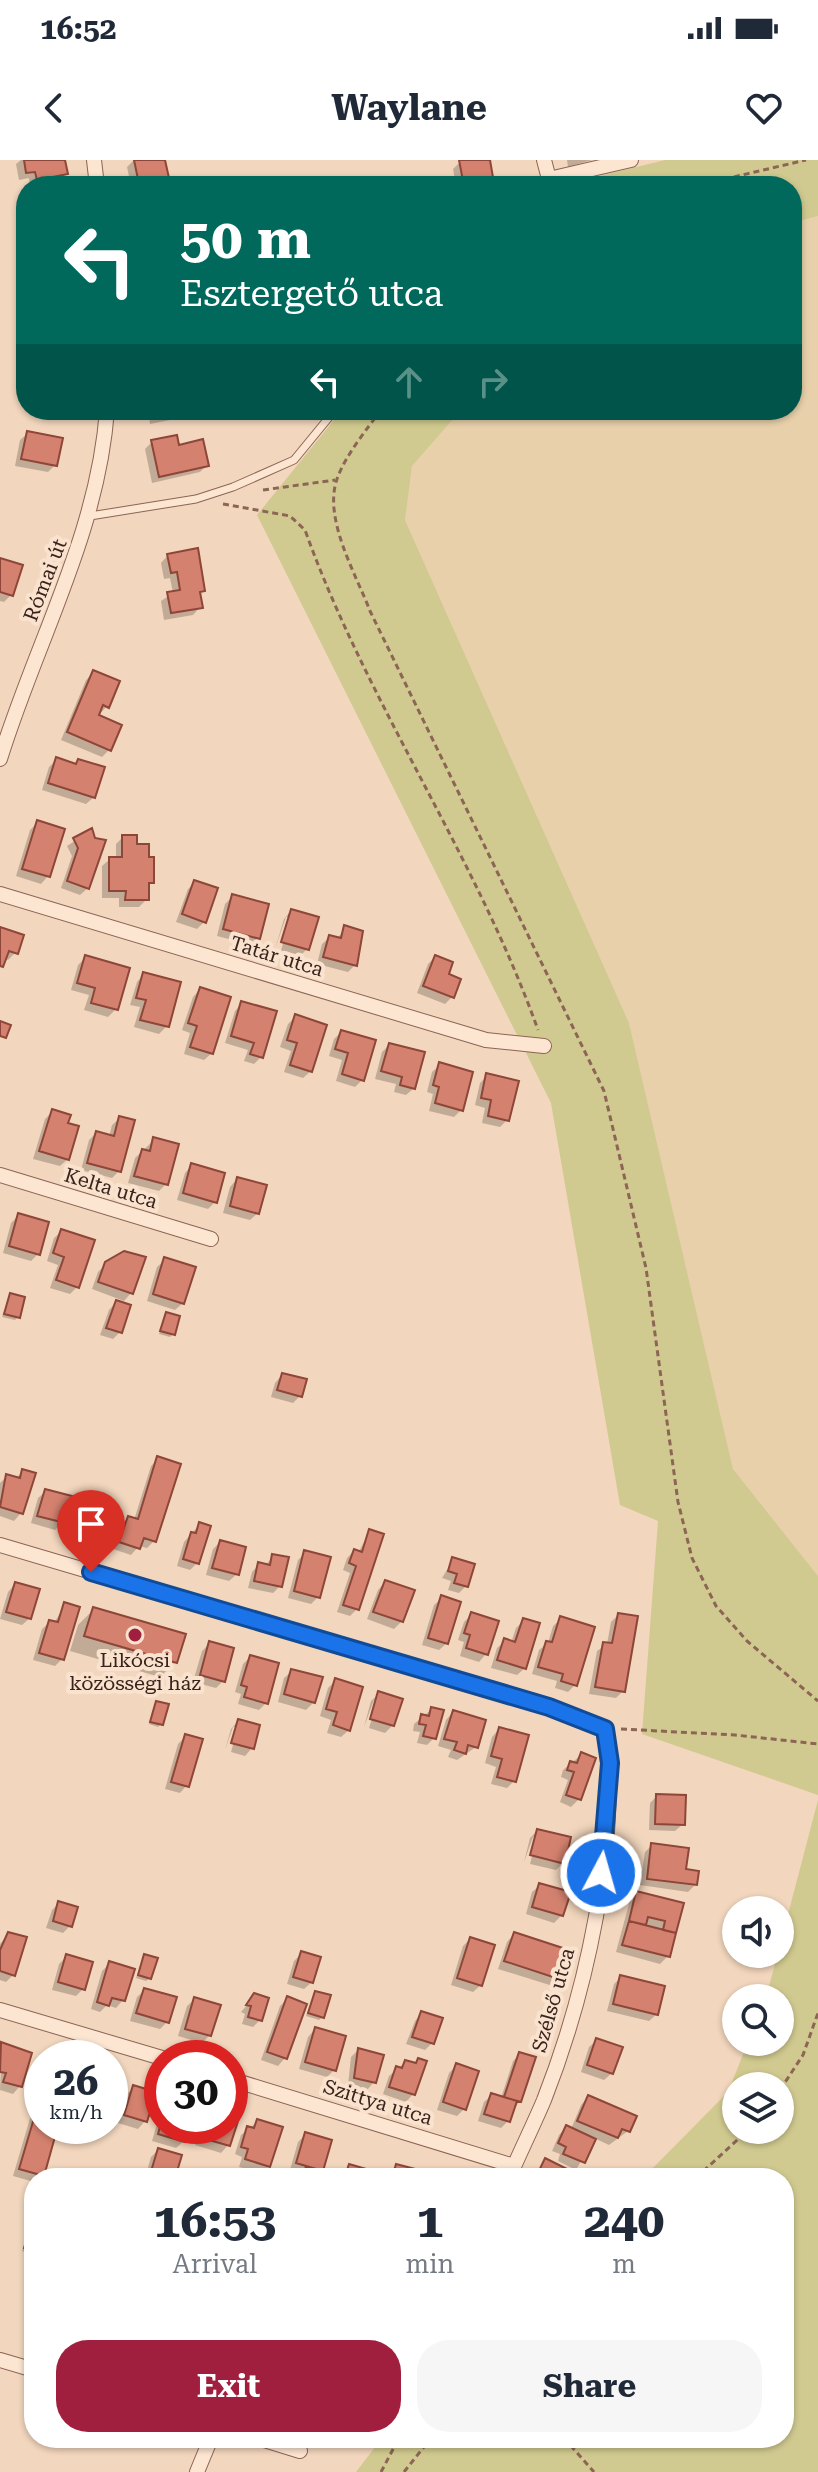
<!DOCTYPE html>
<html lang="en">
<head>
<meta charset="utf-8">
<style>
  :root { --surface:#fff; --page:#f6f6f7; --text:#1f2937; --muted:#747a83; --accent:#a11f3e }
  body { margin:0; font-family:"Roboto Serif",serif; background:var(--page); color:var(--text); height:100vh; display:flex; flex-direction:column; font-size:30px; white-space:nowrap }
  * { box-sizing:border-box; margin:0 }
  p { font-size:26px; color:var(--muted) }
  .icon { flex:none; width:44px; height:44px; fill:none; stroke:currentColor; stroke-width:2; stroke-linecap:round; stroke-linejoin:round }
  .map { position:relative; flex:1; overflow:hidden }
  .side { position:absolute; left:24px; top:2008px; width:770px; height:280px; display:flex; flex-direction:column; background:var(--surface); border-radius:32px; box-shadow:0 2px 6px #0004 }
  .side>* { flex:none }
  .top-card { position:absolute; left:16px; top:16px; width:786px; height:244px; border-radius:32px; box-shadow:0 2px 6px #0004; background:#00695c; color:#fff; overflow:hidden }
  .buttons { position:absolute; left:722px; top:1736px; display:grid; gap:16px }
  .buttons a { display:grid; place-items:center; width:72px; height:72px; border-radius:50%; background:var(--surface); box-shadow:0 2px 6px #0004; font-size:40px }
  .speed { position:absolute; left:24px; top:1880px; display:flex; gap:16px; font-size:40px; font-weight:700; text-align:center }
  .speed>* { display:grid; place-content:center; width:104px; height:104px; border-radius:50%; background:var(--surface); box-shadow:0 2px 6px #0004; line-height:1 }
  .speed small { font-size:20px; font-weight:400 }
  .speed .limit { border:12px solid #d22; background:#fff; color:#111 }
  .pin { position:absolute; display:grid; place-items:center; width:68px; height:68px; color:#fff; margin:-82px -34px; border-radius:50% 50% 50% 0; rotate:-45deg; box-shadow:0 0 8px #0007 }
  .pin .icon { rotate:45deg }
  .me { position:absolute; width:88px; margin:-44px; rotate:6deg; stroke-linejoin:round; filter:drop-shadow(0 0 6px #0008) }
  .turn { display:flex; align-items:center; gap:28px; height:168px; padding:0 32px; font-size:36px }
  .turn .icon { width:104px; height:104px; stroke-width:2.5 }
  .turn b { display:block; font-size:56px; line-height:68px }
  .lanes { display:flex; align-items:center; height:76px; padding:0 32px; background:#0003; justify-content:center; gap:40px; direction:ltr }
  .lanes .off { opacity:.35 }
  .eta { display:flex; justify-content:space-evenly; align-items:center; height:136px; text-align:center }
  .eta b { font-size:48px; font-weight:700; line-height:56px }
  .primary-button { display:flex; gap:16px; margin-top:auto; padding:16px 32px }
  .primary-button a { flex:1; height:92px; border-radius:32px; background:var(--accent); color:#fff; font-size:32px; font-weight:700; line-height:92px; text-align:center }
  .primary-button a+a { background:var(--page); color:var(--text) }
  .status { display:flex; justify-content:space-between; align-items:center; height:56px; padding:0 40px; background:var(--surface); direction:ltr }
  .status svg { height:22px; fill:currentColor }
  header { display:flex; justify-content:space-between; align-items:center; height:104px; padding:0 32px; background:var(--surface); font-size:36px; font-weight:700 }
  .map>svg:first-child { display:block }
  .farmland { fill:#e8d0aa }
  .green { fill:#d1ca90; fill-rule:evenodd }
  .shadow { fill:#0003 }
  .building { fill:#d4826f; stroke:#8d4638; stroke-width:2 }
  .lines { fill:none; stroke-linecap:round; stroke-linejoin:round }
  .lane-casing { stroke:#8c6555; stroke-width:9 }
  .street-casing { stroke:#8c6555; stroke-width:16 }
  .path { stroke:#8c6555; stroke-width:3; stroke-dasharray:6 4; stroke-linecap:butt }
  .lane { stroke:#fce5d1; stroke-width:7 }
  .street { stroke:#fce5d1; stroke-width:14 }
  .route-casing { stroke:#114b97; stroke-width:20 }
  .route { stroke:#1a73e8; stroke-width:14 }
  .poi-dot { fill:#a11f3e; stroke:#f9e2ce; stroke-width:3 }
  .labels { text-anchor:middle; stroke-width:8; stroke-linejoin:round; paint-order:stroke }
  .street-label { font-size:20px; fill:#3a231b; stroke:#f9e2ce }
  .poi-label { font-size:20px; fill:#3a231b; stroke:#f9e2ce }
</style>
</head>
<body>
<div class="status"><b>16:52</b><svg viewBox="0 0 49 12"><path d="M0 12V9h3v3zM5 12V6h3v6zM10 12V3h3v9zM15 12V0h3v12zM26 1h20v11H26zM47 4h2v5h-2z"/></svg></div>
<header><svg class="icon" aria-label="back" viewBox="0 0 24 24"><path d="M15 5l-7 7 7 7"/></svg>Waylane<svg class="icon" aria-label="heart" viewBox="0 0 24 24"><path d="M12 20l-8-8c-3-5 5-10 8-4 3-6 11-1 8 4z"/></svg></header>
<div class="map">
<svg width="818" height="2312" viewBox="0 0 818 2312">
  <rect width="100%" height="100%" fill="#f2d6bd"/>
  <!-- farmland -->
  <path class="farmland" d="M818 56V1416L733 1309 629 863 405 360 412 306 461 250H792V63Z"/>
  <!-- green -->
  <path class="green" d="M665 0H818V56L792 63V26H559Z
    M342 250H461L412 306 405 360 629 863 733 1309 818 1416V1635L642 1574 658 1361 620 1345 551 943 257 355Z
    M818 1640V2312H356L382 2278H784V2018H643L728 1932 748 1882H780V1838H766ZM736 1926H780V1970H736Z"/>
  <!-- shadow -->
  <path class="shadow" d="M21 0H63L66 14 58 21 30 26 29 18 19 20 16 4Z
    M134 0H163L166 17 159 25 131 26 127 7Z
    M462 0H488L492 22 488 26H456L453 9Z
    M567 0H592L568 7Z
    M148 250H187L180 258 150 264Z
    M28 273 55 305 48 312 15 306 20 280Z
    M152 282 177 287 207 305 200 312 152 323 145 289Z
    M168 395 203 430 198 435 200 447 193 455 164 460 161 441 173 433 170 418 164 419 161 403Z
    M0 400 11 435 4 442 0 441Z
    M93 513 107 546 97 557 110 589 102 597 61 580 86 520Z
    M56 600 74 605 78 601 94 637 86 644 42 630 49 607Z
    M38 662 48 716 41 724 16 716 30 670Z
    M90 671 88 728 80 735 61 728 72 696 67 686Z
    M123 677 135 686 152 722 147 728V739L139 747H119V738H102V706L110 699H116V684Z
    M195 722 204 762 197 769 176 762 188 729Z
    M233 736 258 778 251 785 217 776 225 744Z
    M291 751 307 789 300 796 281 791 290 757H286L275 789 284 759Z
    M345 768 355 805 348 812 317 804 322 784 330 777 337 779Z
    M0 769 16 792 8 800 4 798 0 808Z
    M86 797 116 849 108 857 84 850 89 835 71 830 78 805Z
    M435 797 446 815 452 837 445 844 417 833 428 804Z
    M144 814 167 866 159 874 134 867 140 847 130 845 137 822Z
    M200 829 212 893 204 900 184 894 190 873 182 870 193 837Z
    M242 843 261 897 254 904 244 901 248 890 225 883 235 851Z
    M295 857 311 911 303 918 284 912 291 891 280 887 288 864Z
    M341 872 362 920 355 927 336 921 342 900 329 896 334 879Z
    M389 885 414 928 406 935 394 932 396 924 375 919 382 892Z
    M440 905 461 950 454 957 429 951 433 934 427 932 432 912Z
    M487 916 507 960 500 967 482 963 485 948 475 945 480 923Z
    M52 952 66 964 68 999 60 1006 33 999 45 959Z
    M120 958 119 1011 112 1018 81 1010 89 980 96 973 109 977 112 965Z
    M154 980 166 1024 159 1031 128 1023 135 998Z
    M192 1005 215 1042 208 1049 177 1040 185 1013Z
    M237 1019 258 1053 250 1060 223 1053 230 1027Z
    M19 1055 38 1094 31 1101 3 1093 11 1063Z
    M62 1071 77 1127 70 1134 50 1128 58 1105 47 1101 54 1078Z
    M165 1100 183 1143 175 1150 147 1141 157 1107Z
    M106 1104 131 1133 124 1141 92 1129 98 1112Z
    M10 1135 18 1157 15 1160 2 1157Z
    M116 1142 120 1172 113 1179 100 1175 109 1150Z
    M167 1154 173 1174 170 1177 159 1174Z
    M282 1215 300 1236 293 1243 271 1237 275 1223Z
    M158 1299 154 1381 147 1388 139 1386 131 1395 113 1389 121 1365 128 1358 134 1360 151 1306Z
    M23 1311 21 1353 14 1361 0 1356V1323L7 1316 15 1319Z
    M46 1331 63 1362 55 1370 31 1363 38 1338Z
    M102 1346 107 1382 100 1389 87 1386 90 1373 84 1371 87 1360Z
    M200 1364 197 1403 190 1410 177 1406 184 1382Z
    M370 1371 357 1449 350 1456 337 1452 350 1413 343 1410 347 1398 354 1391 358 1393Z
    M220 1382 237 1414 229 1421 206 1415 213 1389Z
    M305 1393 318 1437 311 1444 288 1438 298 1400Z
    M273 1396 280 1426 273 1433 248 1428 252 1412 259 1404 265 1406Z
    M453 1400 466 1426 459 1433 448 1430 451 1421 442 1418Z
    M385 1422 402 1461 394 1469 367 1459 378 1430Z
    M15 1424 30 1458 22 1465 0 1459 8 1432Z
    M442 1438 447 1483 439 1490 422 1485 434 1445Z
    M65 1445 62 1499 55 1506 33 1500 42 1469 50 1462 54 1463Z
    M93 1450 175 1502 160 1517 70 1491 78 1465Z
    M471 1455 486 1494 479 1502 460 1496 464 1482 458 1480 464 1462Z
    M618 1455 623 1531 616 1538 589 1534 597 1491 607 1484 611 1462Z
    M561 1459 575 1525 568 1532 555 1528 557 1521 532 1514 539 1490 548 1483 553 1466Z
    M524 1460 525 1508 517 1515 491 1508 497 1488 505 1481 511 1483 516 1468Z
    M210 1483 223 1521 216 1528 193 1522 202 1491Z
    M250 1497 266 1543 259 1550 238 1544 241 1534 235 1532 243 1504Z
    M292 1511 314 1542 306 1550 278 1542 284 1518Z
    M335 1521 349 1570 341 1577 327 1573 331 1560 320 1556 328 1528Z
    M379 1534 393 1565 385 1573 369 1568 378 1540H374L364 1567 371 1541Z
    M157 1543 161 1564 158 1567 149 1564Z
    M432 1549 434 1578 427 1585 417 1583 420 1572 413 1571 414 1564Z
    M453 1552 476 1587 457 1600 448 1597 451 1590 438 1586 446 1560Z
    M238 1561 252 1588 245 1596 231 1592 238 1567H233L225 1590 231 1569Z
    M499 1569 514 1621 507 1628 491 1624 496 1607 485 1603 492 1577Z
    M186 1576 187 1625 180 1633 165 1629 178 1584Z
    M581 1595 593 1599 579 1639 571 1647 560 1642 568 1620 561 1617 563 1610Z
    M657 1636 683 1664 675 1671 649 1670 650 1643Z
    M537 1671 563 1703 556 1710 530 1704 537 1677H533L524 1702 530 1678Z
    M652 1685 696 1724 688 1732 640 1725 645 1692Z
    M540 1725 562 1755 554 1763 526 1754 532 1732Z
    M637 1733 681 1744 668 1796 660 1804 616 1792 630 1740Z
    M59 1743 70 1766 63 1773 46 1768 52 1750Z
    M8 1774 13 1815 6 1822 0 1820V1784Z
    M514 1774 563 1820 556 1827 498 1809 507 1782Z
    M470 1779 481 1825 473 1832 451 1825 463 1786Z
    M301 1794 312 1822 304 1829 287 1824 294 1801Z
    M145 1796 150 1818 146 1821 136 1818Z
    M66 1797 83 1829 76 1836 52 1830 59 1804Z
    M109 1804 123 1840 116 1848 107 1845 100 1852 91 1849 102 1811Z
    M621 1817 657 1854 649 1861 607 1851 614 1824Z
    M145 1830 167 1862 160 1869 130 1861 137 1837Z
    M315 1833 323 1857 319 1860 306 1856Z
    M255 1836 260 1860 253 1867 242 1864 245 1854 241 1852Z
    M195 1839 210 1875 202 1883 178 1876 187 1846Z
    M287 1839 285 1898 278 1906 261 1900 280 1846Z
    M422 1853 432 1883 425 1890 406 1884 415 1861Z
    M315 1869 334 1910 327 1917 299 1909 308 1877Z
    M597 1880 612 1913 604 1920 581 1912 589 1887Z
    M2 1885 20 1926 13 1934 0 1930Z
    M358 1890 374 1922 367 1930 348 1925 351 1897Z
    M520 1894 519 1941 508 1961 501 1968 478 1961 484 1942 492 1935 501 1938 513 1901Z
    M418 1900 413 1934 406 1942 383 1934 389 1916 397 1909 406 1902 414 1904Z
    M42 1906V1966H56L42 2015 34 2018V2022L13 2016 36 1938 30 1936Z
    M456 1906 464 1949 457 1956 437 1950 449 1913Z
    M134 1927 145 1961 138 1969 118 1963 126 1935Z
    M588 1937 628 1971 609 1985 594 1978 576 2010 558 2001 560 1994 552 1991 559 1975 566 1967 571 1969 581 1945Z
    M162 1947V1966H188L184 1981 176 1988 152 1981Z
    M230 1954 237 1956 228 1985 221 1993 195 1985 201 1966H230Z
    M258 1961 269 2006 259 2016 264 2018H243L251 2010 239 2007 242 1997 235 1994 241 1975Z
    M82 1966H103L95 1974 81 1970Z
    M306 1974 330 1982 319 2018H299L300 2013 290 2010 298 1982Z
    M158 1990 173 2018H145L151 1997Z
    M546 2001 564 2010 560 2018H533Z
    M396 2006 419 2018H388Z
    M30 2074 34 2075V2095L22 2091Z"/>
  <!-- building -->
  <path class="building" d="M24 0H65L68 14 37 20 35 12 26 13Z
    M134 0H165L169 18 139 24Z
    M459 0H490L494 23 464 26Z
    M156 250H189V251L157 258Z
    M27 271 63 278 57 306 21 299Z
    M177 275 179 285 203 279 209 306 159 317 151 280Z
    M198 388 205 431 200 432 203 448 171 453 167 432 180 430 177 412 171 413 167 394Z
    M0 398 23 405 13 436 0 432Z
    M93 510 120 521 109 548 103 545 99 555 122 565 111 591 67 572Z
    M56 597 76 604 78 599 105 607 95 638 48 623Z
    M37 660 65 669 50 717 22 709Z
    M92 668 95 678 106 680 89 729 67 721 78 688 73 678Z
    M122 675H137V684H149V697H154V723H149V740H125L126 731H109V697H122Z
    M194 720 218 728 206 763 182 754Z
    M232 734 269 744 260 779 223 769Z
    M291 749 319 757 309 790 281 782Z
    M344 765 363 771 357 806 323 797 329 775 341 778Z
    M0 767 24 775 18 794 9 791 3 807 0 806Z
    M85 795 130 808 118 850 91 843 95 828 77 823Z
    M435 795 453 802 449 814 461 819 454 838 423 826Z
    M143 812 181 822 169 867 140 860 146 840 136 838Z
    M200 827 231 837 213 894 190 887 197 866 188 863Z
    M241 841 277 851 263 898 250 894 254 883 231 876Z
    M295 854 327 865 312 912 290 905 297 883 287 880Z
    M0 861 11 865 6 878 0 876Z
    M341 870 376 880 364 921 342 914 348 893 335 889Z
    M389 883 425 892 415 929 400 925 402 917 381 911Z
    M439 902 473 912 463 951 435 943 439 927 433 925Z
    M486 913 519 921 509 961 488 956 491 940 481 938Z
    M52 949 71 955 68 963 79 966 69 1000 39 991Z
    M119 956 135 960 121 1012 87 1003 96 971 114 976Z
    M153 977 179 984 168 1025 134 1016 142 989 150 991Z
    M191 1003 225 1013 217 1043 183 1033Z
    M237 1017 267 1025 259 1054 230 1046Z
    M18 1053 49 1062 40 1095 9 1086Z
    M61 1069 95 1080 79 1128 56 1120 64 1097 53 1093Z
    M124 1091 146 1097 133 1134 98 1122 105 1102Z
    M164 1097 196 1107 184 1144 153 1134Z
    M10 1133 25 1137 20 1158 4 1154Z
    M116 1140 131 1145 122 1173 106 1168Z
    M166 1152 180 1156 175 1175 160 1171Z
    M282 1213 307 1219 302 1237 277 1230Z
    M157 1296 181 1304 156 1382 144 1378 140 1389 119 1382 128 1356 138 1359Z
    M22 1309 36 1313 23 1354 0 1347 6 1314 20 1318Z
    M45 1329 72 1336 65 1363 37 1356Z
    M101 1344 118 1348 109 1383 93 1379 96 1365 90 1364 94 1351 99 1352Z
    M199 1362 211 1366 199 1404 183 1399 191 1372 196 1373Z
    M369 1369 384 1374 359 1450 343 1445 356 1406 349 1403 354 1389 362 1392Z
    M220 1380 246 1387 239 1415 212 1408Z
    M304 1390 331 1397 320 1438 294 1431Z
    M272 1394 289 1397 282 1427 254 1421 258 1402 270 1405Z
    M452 1397 475 1404 468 1427 454 1423 457 1414 448 1411Z
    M385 1420 415 1430 403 1462 373 1452Z
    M15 1422 40 1429 31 1459 6 1452Z
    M441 1435 461 1442 448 1484 428 1478Z
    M64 1442 80 1447 64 1500 39 1493 49 1460 58 1462Z
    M93 1447 186 1474 177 1503 84 1476Z
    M471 1452 499 1461 488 1495 466 1488 470 1475 464 1473Z
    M618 1453 638 1456 625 1532 595 1527 603 1482 612 1483Z
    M560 1456 595 1467 577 1526 561 1521 563 1514 538 1507 546 1481 552 1482Z
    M523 1458 540 1463 526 1509 497 1500 504 1478 515 1482Z
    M209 1481 234 1488 225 1522 200 1515Z
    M250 1495 279 1503 268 1544 244 1537 247 1527 241 1525Z
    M291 1509 323 1517 315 1543 284 1534Z
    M335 1518 363 1527 350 1571 333 1565 337 1552 326 1549Z
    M378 1531 403 1539 394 1566 370 1559Z
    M156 1541 169 1544 163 1565 150 1562Z
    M431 1547 444 1550 436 1579 423 1576 426 1565 419 1564 421 1554 429 1556Z
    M453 1550 486 1560 478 1588 468 1585 466 1594 454 1590 457 1582 444 1579Z
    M238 1559 260 1565 254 1589 231 1583Z
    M499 1567 529 1575 516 1622 497 1617 502 1599 491 1596Z
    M185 1574 203 1579 189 1627 171 1622Z
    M581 1592 596 1598 581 1640 566 1635 574 1612 567 1610 570 1601 577 1603Z
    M656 1634 686 1635 685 1665 655 1664Z
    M537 1669 571 1677 565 1704 530 1695Z
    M651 1683 689 1688 686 1709 699 1711 697 1725 647 1719Z
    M539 1723 571 1732 563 1756 532 1747Z
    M636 1731 684 1743 676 1773 663 1770 665 1761 648 1757 646 1765 629 1761Z
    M58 1741 78 1747 72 1767 53 1761Z
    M629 1761 676 1773 670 1797 622 1785Z
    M8 1772 27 1777 15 1816 0 1811V1790Z
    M514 1772 575 1792 565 1821 504 1801Z
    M470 1777 495 1785 482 1826 457 1818Z
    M301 1791 321 1797 313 1823 293 1817Z
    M66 1794 93 1802 85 1830 58 1822Z
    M144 1794 158 1798 151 1819 138 1815Z
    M109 1801 135 1809 125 1841 112 1838 109 1846 97 1842Z
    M620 1815 665 1826 658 1855 613 1844Z
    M144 1828 177 1837 169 1863 136 1853Z
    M315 1831 331 1835 324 1858 308 1853Z
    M254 1833 269 1838 262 1861 248 1857 251 1846 246 1845Z
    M287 1836 307 1844 287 1899 267 1892Z
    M194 1837 221 1845 211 1876 185 1869Z
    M421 1851 443 1858 434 1884 412 1877Z
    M315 1867 346 1876 336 1911 305 1902Z
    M596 1878 623 1887 613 1914 587 1905Z
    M1 1882 32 1893 22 1927 3 1922 6 1913 0 1912Z
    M358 1888 384 1895 376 1923 354 1918Z
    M519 1892 536 1897 521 1942 504 1937Z
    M418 1898 427 1901 415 1935 389 1927 396 1906 402 1908 405 1900 416 1903Z
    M456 1903 479 1911 466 1950 443 1942Z
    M42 1909V1966H58L44 2016 19 2009 42 1931 36 1929Z
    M110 1916 119 1919 110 1949Z
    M133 1925 156 1932 147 1962 124 1955Z
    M491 1933 517 1941 510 1962 484 1954Z
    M588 1935 637 1956 630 1972 622 1969 618 1978 577 1961Z
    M230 1952 240 1955 230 1986 202 1978 205 1966H230Z
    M162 1959V1966H190L185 1982 158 1974Z
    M257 1959 283 1967 270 2007 245 1999 248 1989 241 1987 247 1966 254 1968Z
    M566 1965 596 1979 585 2003 563 1994 566 1987 558 1983Z
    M305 1972 332 1980 323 2011 296 2003Z
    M158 1988 182 1995 175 2018H149Z
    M545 1998 567 2009 562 2018 537 2015Z
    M349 2004 373 2011 371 2018H339L341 2012 346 2013Z
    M396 2004 423 2011 421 2018H392Z
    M306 2006 323 2011 321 2018H303Z
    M29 2071 34 2073V2091L24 2088Z"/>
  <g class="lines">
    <!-- lane casing -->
    <g class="lane-casing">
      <path id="lane" d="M90 356 196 339 233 327 294 300 335 250"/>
    </g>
    <!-- street casing -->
    <g class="street-casing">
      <path id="street" d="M94 0 97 26
        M544 0 549 19 631 0
        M0 599C36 482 98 374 107 250
        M0 734 486 880 544 886
        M0 1015 211 1079
        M0 1385 549 1547 605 1569C620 1683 586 1833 544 1940 533 1966 520 1992 509 2018
        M0 1850 162 1898
        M230 1919 514 2006
        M0 2200 34 2210
        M258 2278 300 2291
        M197 2312 211 2278"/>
    </g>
    <!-- path -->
    <path class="path" d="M695 26 806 0
      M381 250C367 269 345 296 337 319 323 359 356 414 370 451L604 931 646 1108 678 1342 692 1398 716 1446 747 1481 818 1541
      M263 330 335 320
      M223 344 290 356 305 370C367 543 476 696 538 870
      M621 1569 735 1575 818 1584
      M780 1930 803 1895 818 1853
      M696 2018 748 1970
      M564 2278 594 2312
      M381 2312 399 2278
      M404 2312 431 2278"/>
    <!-- lane -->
    <use href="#lane" class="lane"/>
    <!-- street -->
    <use href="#street" class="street"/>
  </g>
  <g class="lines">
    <!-- route casing -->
    <g class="route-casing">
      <path id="route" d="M91 1412 549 1547 605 1569 610 1603 601 1713"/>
    </g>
    <!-- route -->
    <use href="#route" class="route"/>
  </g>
  <!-- markers -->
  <circle class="poi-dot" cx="135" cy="1475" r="8"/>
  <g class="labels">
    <!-- street labels -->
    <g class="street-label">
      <text transform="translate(45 420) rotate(-69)" y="7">Római út</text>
      <text transform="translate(277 796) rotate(17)" y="7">Tatár utca</text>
      <text transform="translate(111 1028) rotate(17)" y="7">Kelta utca</text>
      <text transform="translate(553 1840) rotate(-74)" y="7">Szélső utca</text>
      <text transform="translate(378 1942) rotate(17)" y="7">Szittya utca</text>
    </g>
    <!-- poi labels -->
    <g class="poi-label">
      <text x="135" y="1507">Likócsi<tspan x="135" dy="23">közösségi ház</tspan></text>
    </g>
  </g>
</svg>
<div class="buttons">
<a><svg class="icon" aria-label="sound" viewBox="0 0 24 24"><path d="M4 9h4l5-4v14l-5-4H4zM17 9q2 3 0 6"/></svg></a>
<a><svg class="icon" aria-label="search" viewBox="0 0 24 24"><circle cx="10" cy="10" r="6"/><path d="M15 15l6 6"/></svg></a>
<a><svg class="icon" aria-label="layers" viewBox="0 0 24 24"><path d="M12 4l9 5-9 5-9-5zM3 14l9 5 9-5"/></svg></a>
</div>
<div class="speed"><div>26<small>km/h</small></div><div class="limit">30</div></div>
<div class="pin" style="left:91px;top:1412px;background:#d93025"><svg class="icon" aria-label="arrive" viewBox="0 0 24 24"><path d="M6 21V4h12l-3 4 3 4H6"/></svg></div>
<svg class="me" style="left:601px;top:1713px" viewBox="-20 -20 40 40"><circle r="17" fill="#1a73e8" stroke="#fff" stroke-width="3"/><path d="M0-11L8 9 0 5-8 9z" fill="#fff"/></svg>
<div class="top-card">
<div class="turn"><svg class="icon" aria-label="left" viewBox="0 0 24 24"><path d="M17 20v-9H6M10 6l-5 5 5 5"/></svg><div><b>50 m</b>Esztergető utca</div></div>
<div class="lanes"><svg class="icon" aria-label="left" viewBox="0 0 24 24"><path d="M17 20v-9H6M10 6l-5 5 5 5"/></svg><svg class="icon off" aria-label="ahead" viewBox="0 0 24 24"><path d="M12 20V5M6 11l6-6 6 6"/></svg><svg class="icon off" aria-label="right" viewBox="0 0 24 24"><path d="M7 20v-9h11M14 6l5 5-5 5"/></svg></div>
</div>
<section class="side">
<div class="eta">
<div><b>16:53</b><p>Arrival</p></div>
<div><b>1</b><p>min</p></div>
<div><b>240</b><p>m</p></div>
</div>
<div class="primary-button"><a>Exit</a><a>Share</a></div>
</section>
</div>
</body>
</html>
